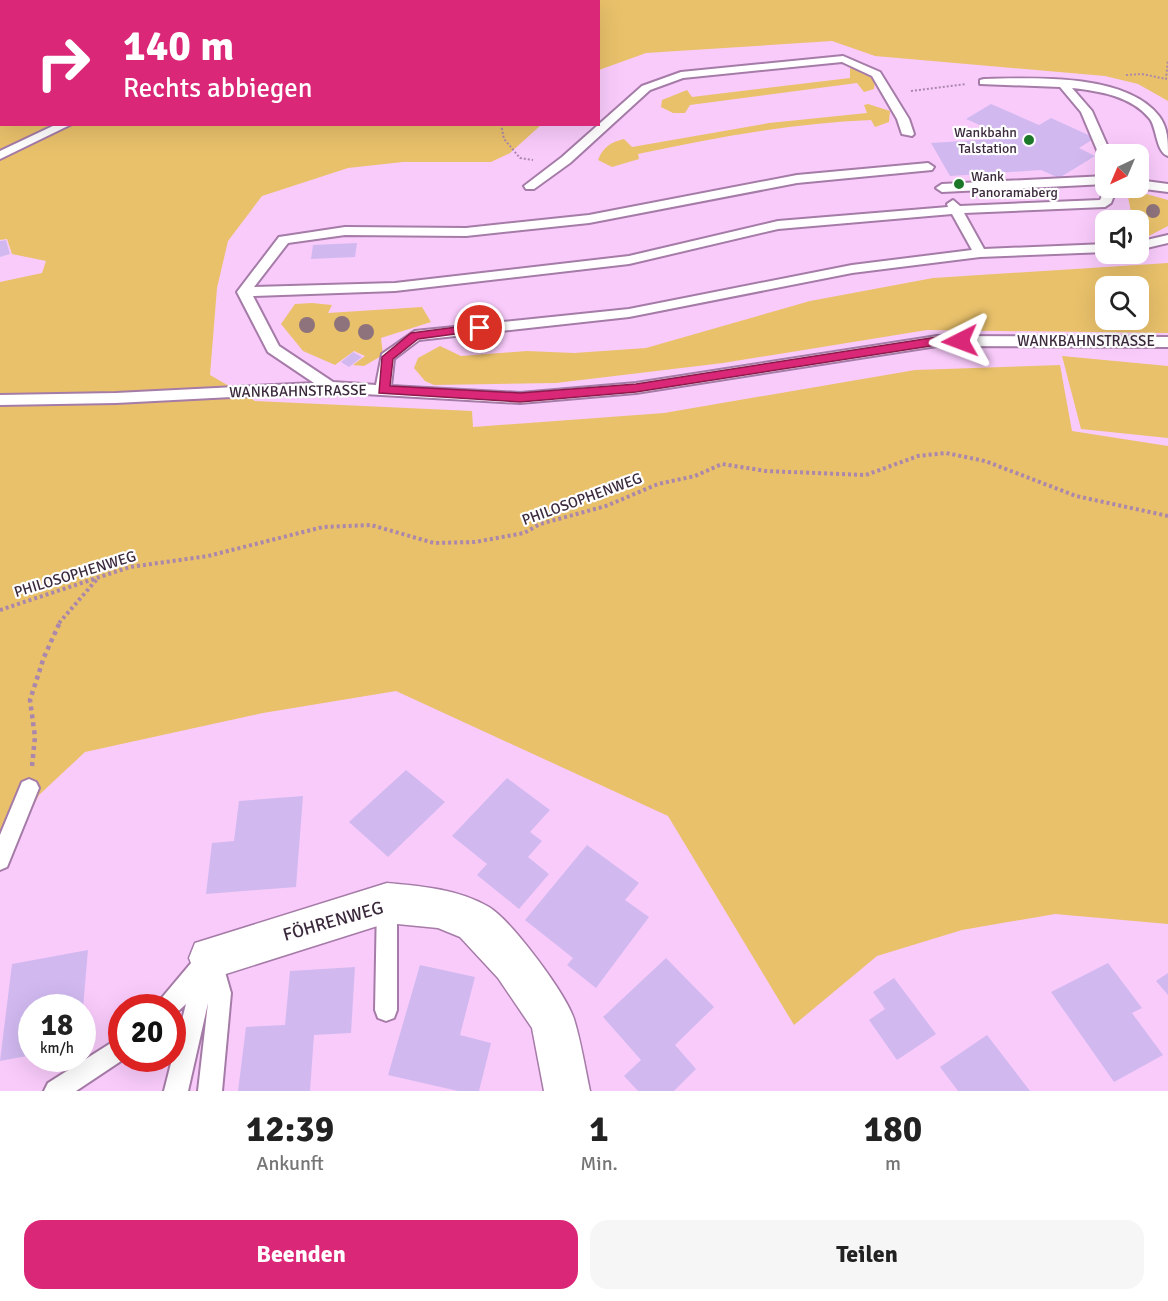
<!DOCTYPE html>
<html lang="de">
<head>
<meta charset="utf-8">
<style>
  :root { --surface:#fff; --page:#f6f6f6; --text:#222; --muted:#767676; --accent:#db2777 }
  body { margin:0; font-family:Signika,sans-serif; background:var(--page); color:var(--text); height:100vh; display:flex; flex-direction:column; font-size:22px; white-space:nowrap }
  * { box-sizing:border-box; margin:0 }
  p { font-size:20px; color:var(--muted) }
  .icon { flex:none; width:33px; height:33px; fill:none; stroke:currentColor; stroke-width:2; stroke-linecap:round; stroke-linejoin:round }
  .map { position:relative; height:1091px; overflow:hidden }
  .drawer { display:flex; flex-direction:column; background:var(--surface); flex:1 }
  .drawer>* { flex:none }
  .guide { position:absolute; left:0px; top:0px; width:600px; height:126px; box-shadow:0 6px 24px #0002; background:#db2777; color:#fff; overflow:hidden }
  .needle { width:39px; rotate:224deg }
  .buttons { position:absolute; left:1095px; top:144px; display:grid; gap:12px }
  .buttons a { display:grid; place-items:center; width:54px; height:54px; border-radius:12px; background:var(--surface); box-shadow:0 6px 24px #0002; font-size:30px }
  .speed { position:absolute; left:18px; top:994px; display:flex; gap:12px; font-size:30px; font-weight:700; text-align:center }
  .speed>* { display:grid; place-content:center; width:78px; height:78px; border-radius:50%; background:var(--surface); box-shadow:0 6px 24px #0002; line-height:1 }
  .speed small { font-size:15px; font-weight:400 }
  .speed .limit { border:9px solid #d22; background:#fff; color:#111 }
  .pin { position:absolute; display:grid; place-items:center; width:51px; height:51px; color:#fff; margin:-26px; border:3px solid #fff; border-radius:50%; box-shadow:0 2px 6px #0007 }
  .me { position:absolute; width:66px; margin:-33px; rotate:267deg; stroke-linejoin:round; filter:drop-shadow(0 0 4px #0008) }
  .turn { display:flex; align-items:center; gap:21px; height:126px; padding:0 24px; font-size:27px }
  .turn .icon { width:78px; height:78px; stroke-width:2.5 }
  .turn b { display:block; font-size:42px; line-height:51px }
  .eta { display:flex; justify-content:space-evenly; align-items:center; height:102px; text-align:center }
  .eta b { font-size:36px; font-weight:800; line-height:42px }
  .cta { display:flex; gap:12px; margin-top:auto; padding:12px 24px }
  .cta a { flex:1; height:69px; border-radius:18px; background:var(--accent); color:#fff; font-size:24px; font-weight:800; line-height:69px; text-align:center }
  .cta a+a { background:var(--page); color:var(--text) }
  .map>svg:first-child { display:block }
  .green { fill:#e9c16b; fill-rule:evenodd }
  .building { fill:#d1b9f0 }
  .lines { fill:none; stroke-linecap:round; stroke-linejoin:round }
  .lane-casing { stroke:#a57ba7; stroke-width:4 }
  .street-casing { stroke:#a57ba7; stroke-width:3 }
  .path-far2 { stroke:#aa87ab; stroke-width:2; stroke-dasharray:2 2; stroke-linecap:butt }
  .path-far1 { stroke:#aa87ab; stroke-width:4; stroke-dasharray:3 3; stroke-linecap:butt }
  .path { stroke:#aa87ab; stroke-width:4.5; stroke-dasharray:4 4; stroke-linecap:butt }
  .lane { fill:#fff; fill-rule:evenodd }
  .street { fill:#fff; fill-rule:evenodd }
  .tree { fill:#8e737c }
  .route { fill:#db2777; stroke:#8e194d; stroke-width:1.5 }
  .poi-dot { fill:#1c7828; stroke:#fefefe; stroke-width:2 }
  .labels { text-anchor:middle; stroke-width:4.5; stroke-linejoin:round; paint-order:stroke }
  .far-poi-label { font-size:14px; fill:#3b293c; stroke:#fefefe; text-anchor:end }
  .street-label { font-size:15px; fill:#3b293c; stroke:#fefefe }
  .near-street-label { font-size:18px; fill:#3b293c; stroke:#fefefe }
</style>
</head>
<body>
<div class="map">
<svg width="1168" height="1091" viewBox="0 0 1168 1091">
  <rect width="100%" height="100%" fill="#f9cbfb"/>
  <!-- green -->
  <path class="green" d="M0 0H1168V101L1138 84 1105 76 875 56 832 41 646 53 599 70 598 2H2V124L541 125 510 153 491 162H403L348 168 262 196 228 241 217 288 210 375 255 401 472 411 473 427 664 413 915 370 1060 365 1072 431 1168 446V924L1055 914 962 930 877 956 794 1025 668 816 396 691 263 713 85 752 39 795 0 869V282L42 273 46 261 12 254 7 239 0 240Z
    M850 68 871 74 875 80 874 89 864 92 857 83 690 105 685 113H673L661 107 662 100 687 90 692 97 850 78Z
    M868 104 890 111 889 122 875 127 871 120C792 123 715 138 638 154L639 159 612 167 598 160C603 147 611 142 624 139L632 147 769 123 867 113 864 105Z
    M1139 192 1168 200V226L1143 239 1139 236 1138 220H1127L1131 212 1128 197Z
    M1168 263V333L927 330 723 363 556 383 434 385 425 381 414 368 418 358 440 346 461 356 527 351 574 353 646 348 810 301 933 278ZM1106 286H1138V320H1106Z
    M312 303 332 305 328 313 422 307 431 322 381 338 383 355 364 366 353 365 365 356 354 351 335 365 303 351 281 324 295 304Z
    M1062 356 1168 366V438L1081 429Z"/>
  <!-- building -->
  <path class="building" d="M991 104 1039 125 1051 118 1095 138 1079 148 1095 156 1059 178 1041 170 950 176 931 143 1009 138 966 119Z
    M6 240 10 254 0 257V241Z
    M357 243 355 257 311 259 313 245Z
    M353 352 362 357 349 367 341 362Z
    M406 770 445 802 388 857 349 822Z
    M507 778 550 810 530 832 542 841 528 857 549 874 519 909 477 875 487 864 452 836Z
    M303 796 296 887 206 894 212 843 234 841 239 801Z
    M587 845 639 883 625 900 649 917 596 988 567 965 573 958 525 920Z
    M88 950 83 1008H32V1055L0 1061 12 964Z
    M666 958 714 1007 675 1045 696 1069 674 1091H638L624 1076 641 1060 603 1017Z
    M1108 963 1142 1008 1132 1013 1163 1055 1114 1082 1051 992Z
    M420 965 475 977 460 1035 491 1043 479 1091H458L388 1075Z
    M355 967 351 1033 314 1035 310 1091H238L246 1027 285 1025 290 971Z
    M1168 973V995L1156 981Z
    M894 978 936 1034 897 1060 869 1020 885 1009 873 992Z
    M987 1035 1030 1091H958L940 1067Z"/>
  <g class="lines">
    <!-- lane casing -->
    <g class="lane-casing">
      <path id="lane" d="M307 0H319L306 2Z
        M843 56 880 72 909 119 914 134 912 136 902 134 897 119 872 76 842 62 683 78 650 90 570 163 534 189H526L524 186 562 157 642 86 681 72Z
        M984 79C1033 78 1126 73 1159 116 1168 128 1168 141 1168 156 1156 152 1157 129 1150 119 1132 96 1099 91 1072 88L1092 111 1111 154H1106V160L1100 157 1081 112 1060 87 980 84V80Z
        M57 124H72L0 159V151Z
        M928 163 934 167 932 170 797 183 589 223 466 236 345 235 288 243 254 287 395 283 629 256 778 221 948 207 947 204 953 200 960 206 1100 200 1106 187 1117 188 1111 203 1105 207 964 213 984 249 1106 244V252L980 257 852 273 629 317 419 340 394 359 391 386 520 393 636 383 937 336 1168 337V347L937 346 636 393 520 403 330 392 116 403 0 405V395L116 393 314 383 268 352 237 292 279 237 345 227 466 228 589 215 797 175ZM952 214 972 250 852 265 629 309 415 331 382 354 376 385 333 382 279 346 253 296 395 291 629 264 778 229Z
        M1106 176V184L942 192 936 188 942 184Z
        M1138 180 1168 184V192L1137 188Z
        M1168 235V243L1138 250V242Z
        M29 779 36 782 39 788 7 867 0 870V835L22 782Z
        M387 893 394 896 397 903V1010L394 1018 386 1021 378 1018 375 1010 377 903 380 896Z
        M210 947 219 951 231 993 222 1091H198L208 1003 188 1091H164L186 1004 172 1017V1008H157L160 1000 202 950Z
        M122 1036V1059H124L76 1091H44L48 1083Z"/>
    </g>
    <!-- street casing -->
    <g class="street-casing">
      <path id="street" d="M387 883C421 886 458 889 489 907 512 921 566 994 574 1019 581 1042 585 1067 590 1091H544L532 1028 498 978 460 937 438 928 387 923 210 979 195 973 189 958 195 943Z"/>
    </g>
    <!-- path-far2 -->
    <path class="path-far2" d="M1126 75 1142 74 1166 79 1168 60
      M911 91 966 84
      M501 124 504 139 520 158 533 160"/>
    <!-- path-far1 -->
    <path class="path-far1" d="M0 610 130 567 208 556 323 527 371 525 434 543 475 542 524 533 540 524 606 506 658 484 695 476 722 464 766 471 866 475 918 456 946 453 985 461 1076 496 1168 516
      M59 623 98 578"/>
    <!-- path -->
    <path class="path" d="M32 766 35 737 30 700 44 657 60 622"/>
    <!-- lane -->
    <use href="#lane" class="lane"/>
    <!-- street -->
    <use href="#street" class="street"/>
  </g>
  <!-- trees -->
  <g class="tree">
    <circle cx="1153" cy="211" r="7"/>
    <circle cx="342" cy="324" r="8"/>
    <circle cx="307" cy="325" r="8"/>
    <circle cx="366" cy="332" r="8"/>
  </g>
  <!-- route -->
  <path class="route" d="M480 324 484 325V330L418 339 393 359 390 386 520 393 636 384 937 337H960L966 341 960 345H937L636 392 520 402 379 393 382 357 411 333Z"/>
  <!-- markers -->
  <g class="poi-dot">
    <circle cx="1029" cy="140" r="6"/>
    <circle cx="959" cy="184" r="6"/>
  </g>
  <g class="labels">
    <!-- far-poi labels -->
    <g class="far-poi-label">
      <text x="1017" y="137">Wankbahn<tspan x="1017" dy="16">Talstation</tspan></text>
      <text x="971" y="181" text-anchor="start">Wank<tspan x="971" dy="16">Panoramaberg</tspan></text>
    </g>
    <!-- street labels -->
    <g class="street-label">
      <text x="1086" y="346">WANKBAHNSTRASSE</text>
      <text transform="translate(298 391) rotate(-1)" y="5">WANKBAHNSTRASSE</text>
      <text transform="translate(582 499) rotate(-20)" y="5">PHILOSOPHENWEG</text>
      <text transform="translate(75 574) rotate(-17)" y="5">PHILOSOPHENWEG</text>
    </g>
    <!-- near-street labels -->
    <g class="near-street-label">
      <text transform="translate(333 921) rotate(-16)" y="6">FÖHRENWEG</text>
    </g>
  </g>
</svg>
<div class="buttons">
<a><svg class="needle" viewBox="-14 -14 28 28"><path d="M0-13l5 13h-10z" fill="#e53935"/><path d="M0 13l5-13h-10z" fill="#767676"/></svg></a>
<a><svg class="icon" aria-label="sound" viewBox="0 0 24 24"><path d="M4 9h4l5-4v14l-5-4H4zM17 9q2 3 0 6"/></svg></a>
<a><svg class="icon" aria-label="search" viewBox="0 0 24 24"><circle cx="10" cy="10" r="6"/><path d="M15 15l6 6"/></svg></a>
</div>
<div class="speed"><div>18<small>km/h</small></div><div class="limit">20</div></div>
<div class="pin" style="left:480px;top:328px;background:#d93025"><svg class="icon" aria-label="arrive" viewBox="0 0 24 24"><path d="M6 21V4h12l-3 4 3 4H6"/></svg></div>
<svg class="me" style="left:960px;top:341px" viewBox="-20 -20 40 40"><path d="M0-17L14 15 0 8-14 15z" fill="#db2777" stroke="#fff" stroke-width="4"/></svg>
<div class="guide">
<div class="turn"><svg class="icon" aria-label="right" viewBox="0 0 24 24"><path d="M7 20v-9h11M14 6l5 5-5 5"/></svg><div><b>140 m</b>Rechts abbiegen</div></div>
</div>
</div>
<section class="drawer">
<div class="eta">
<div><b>12:39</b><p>Ankunft</p></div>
<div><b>1</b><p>Min.</p></div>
<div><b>180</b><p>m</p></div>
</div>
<div class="cta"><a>Beenden</a><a>Teilen</a></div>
</section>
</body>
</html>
